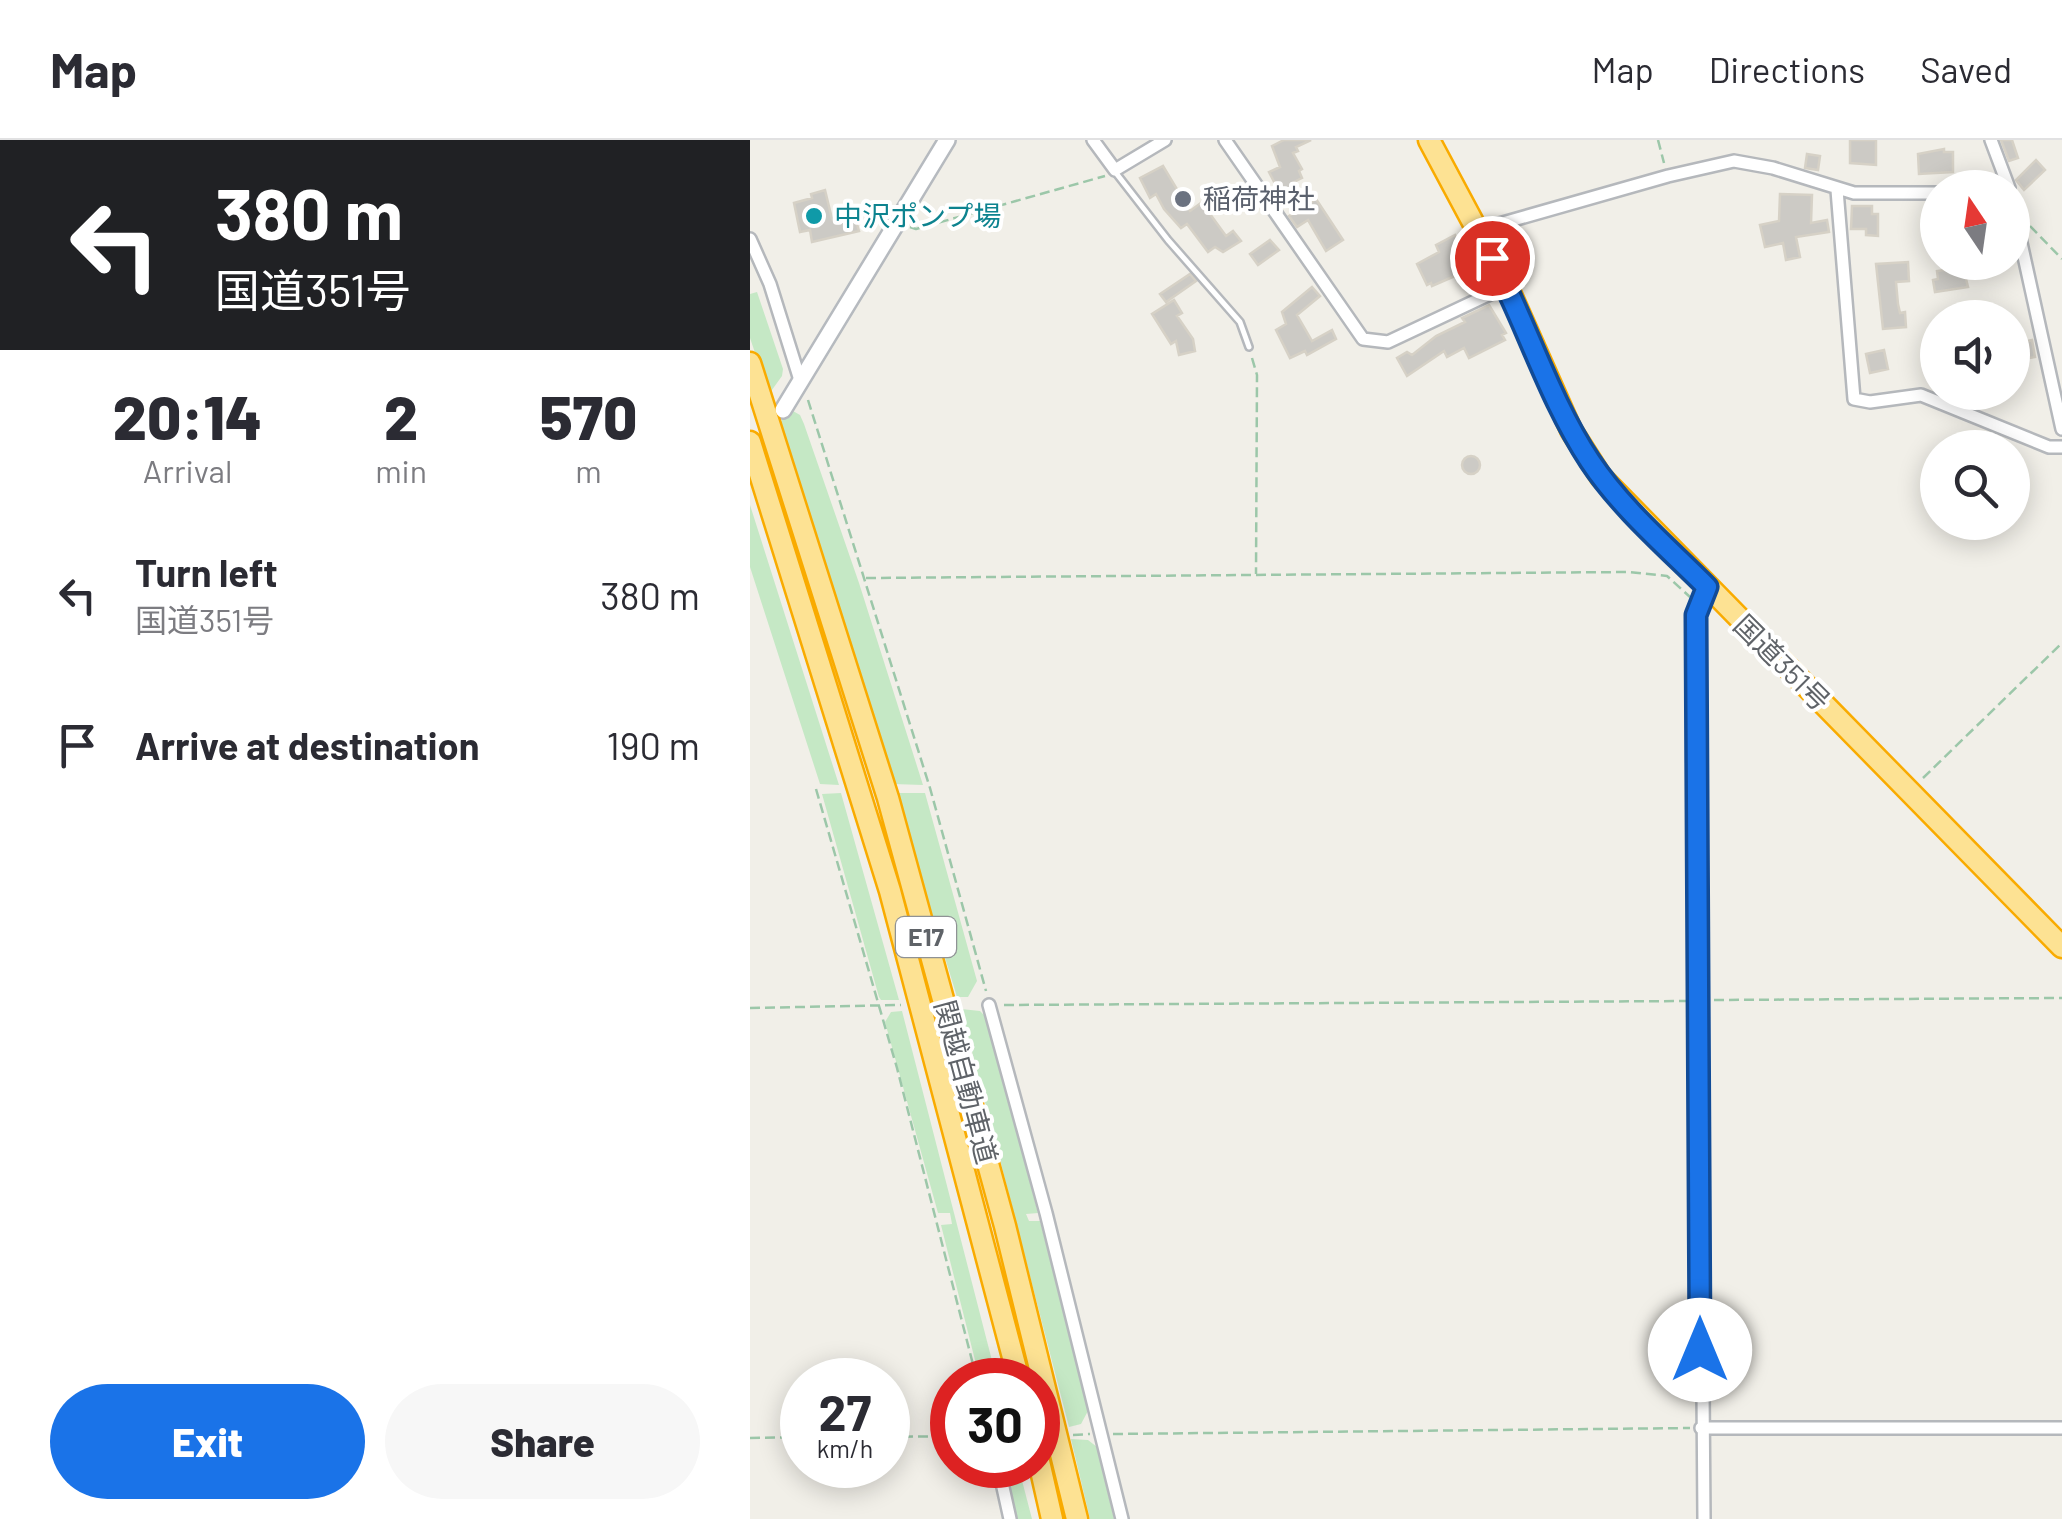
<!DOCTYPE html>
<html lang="en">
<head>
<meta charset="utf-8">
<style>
  :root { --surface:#fff; --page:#f7f7f7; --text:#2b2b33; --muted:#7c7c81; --line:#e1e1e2; --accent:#1a73e8 }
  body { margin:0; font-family:Barlow,"Noto Sans JP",sans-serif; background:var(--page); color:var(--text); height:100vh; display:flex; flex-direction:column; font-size:38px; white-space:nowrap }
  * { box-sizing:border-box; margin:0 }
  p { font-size:32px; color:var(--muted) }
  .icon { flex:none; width:55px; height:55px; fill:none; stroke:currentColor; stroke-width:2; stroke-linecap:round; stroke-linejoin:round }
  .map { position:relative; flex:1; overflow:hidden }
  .side { display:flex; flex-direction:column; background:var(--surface); width:750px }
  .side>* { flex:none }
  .hud { background:#202124; color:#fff; overflow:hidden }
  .needle { width:65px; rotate:347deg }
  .fabs { position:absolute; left:1170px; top:30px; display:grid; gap:20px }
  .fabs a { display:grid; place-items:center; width:110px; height:110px; border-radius:50%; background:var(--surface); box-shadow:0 5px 25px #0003; font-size:50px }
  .speed { position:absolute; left:30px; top:1218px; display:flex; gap:20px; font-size:50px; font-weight:700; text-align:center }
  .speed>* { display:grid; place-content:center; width:130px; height:130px; border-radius:50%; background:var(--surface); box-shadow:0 5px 25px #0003; line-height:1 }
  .speed small { font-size:25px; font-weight:400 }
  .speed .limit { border:15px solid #d22; background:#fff; color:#111 }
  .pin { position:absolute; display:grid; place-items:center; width:85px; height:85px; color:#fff; margin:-42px; border:5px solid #fff; border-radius:50%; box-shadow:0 2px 10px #0007 }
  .me { position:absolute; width:110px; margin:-55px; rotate:0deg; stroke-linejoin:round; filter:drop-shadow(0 0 8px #0008) }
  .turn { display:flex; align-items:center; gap:35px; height:210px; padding:0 50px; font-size:45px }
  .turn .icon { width:130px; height:130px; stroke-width:2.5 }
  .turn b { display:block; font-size:70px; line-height:85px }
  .eta { display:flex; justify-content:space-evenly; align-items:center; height:170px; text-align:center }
  .eta b { font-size:60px; font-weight:800; line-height:70px }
  .button { display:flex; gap:20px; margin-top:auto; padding:20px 50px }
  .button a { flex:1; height:115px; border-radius:60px; background:var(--accent); color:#fff; font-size:40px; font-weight:800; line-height:115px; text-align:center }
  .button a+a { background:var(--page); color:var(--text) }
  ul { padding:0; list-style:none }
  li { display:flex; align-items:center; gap:30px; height:150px; padding:0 50px }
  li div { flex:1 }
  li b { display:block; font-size:38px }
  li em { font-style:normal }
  header { display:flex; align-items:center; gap:60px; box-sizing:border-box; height:140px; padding:0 50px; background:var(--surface); border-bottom:2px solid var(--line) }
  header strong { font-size:48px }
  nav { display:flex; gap:55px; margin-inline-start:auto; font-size:35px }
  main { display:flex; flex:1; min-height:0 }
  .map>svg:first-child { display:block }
  .green { fill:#c5e8c5 }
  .building { fill:#cccac5; stroke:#d6d1c6; stroke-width:2.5 }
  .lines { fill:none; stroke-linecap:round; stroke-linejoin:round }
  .lane-casing { stroke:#b5b8bc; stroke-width:10 }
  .street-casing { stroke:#b5b8bc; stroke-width:16 }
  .secondary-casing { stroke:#b6babf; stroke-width:20 }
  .highway-casing { stroke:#f9ab00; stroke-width:25 }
  .path { stroke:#9cc7a9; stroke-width:2.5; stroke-dasharray:10 5; stroke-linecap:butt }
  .lane { stroke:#fff; stroke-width:5 }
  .street { stroke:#fff; stroke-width:11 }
  .secondary { stroke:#fff; stroke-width:15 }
  .highway { stroke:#fde293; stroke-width:20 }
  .route-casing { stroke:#114b97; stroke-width:25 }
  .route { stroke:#1a73e8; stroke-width:18 }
  .worship-dot { fill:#6b7280; stroke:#fff; stroke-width:4 }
  .culture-dot { fill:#0f9aa8; stroke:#fff; stroke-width:4 }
  .labels { text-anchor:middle; stroke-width:8; stroke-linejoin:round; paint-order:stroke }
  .shield { fill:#fff; stroke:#8f9295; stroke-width:2.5 }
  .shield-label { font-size:25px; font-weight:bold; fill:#5f6368 }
  .worship-label { font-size:28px; fill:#5b616d; stroke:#fff; text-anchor:start }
  .culture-label { font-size:28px; fill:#0d838f; stroke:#fff; text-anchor:start }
  .street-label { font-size:28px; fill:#5f6368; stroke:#fff }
</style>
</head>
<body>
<header>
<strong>Map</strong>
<nav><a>Map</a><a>Directions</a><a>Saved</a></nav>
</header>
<main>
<section class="side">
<div class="hud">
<div class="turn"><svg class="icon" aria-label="left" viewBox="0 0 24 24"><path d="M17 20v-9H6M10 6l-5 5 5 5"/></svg><div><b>380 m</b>国道351号</div></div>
</div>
<div class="eta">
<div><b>20:14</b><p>Arrival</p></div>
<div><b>2</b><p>min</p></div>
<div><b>570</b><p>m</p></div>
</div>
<ul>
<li><svg class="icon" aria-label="left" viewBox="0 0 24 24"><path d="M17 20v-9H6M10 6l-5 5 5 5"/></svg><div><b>Turn left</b><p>国道351号</p></div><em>380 m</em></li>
<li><svg class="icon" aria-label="arrive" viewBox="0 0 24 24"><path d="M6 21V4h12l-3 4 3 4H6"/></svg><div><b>Arrive at destination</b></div><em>190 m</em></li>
</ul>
<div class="button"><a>Exit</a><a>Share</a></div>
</section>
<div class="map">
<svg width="1312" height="1379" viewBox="0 0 1312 1379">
  <rect width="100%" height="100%" fill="#f1efe8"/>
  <!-- green -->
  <path class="green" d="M7 152 33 229 32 236 19 254 0 198V154Z
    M43 271 50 275 54 284 109 443 173 645 143 644 29 284 37 273Z
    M0 365 89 645 70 644 0 427Z
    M91 653 149 860H131L129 857 72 654Z
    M145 653H175L227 841 218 857H207Z
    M211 869 230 871 236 877 288 1073 276 1074 279 1081H290L339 1269 331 1284 319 1287Z
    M152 871 247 1240H230L191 1085 202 1084 200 1073H188L135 882 141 872Z
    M321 1299 338 1300 347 1307 364 1379H340Z
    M251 1325H268L282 1379H263Z"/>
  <!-- building -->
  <path class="building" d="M534 0H561L546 7 548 11 543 13 552 29 549 31 552 38 542 43 545 50 532 57 519 32 530 27 522 6Z
    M1100 0H1126V25L1100 23Z
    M1251 0H1262L1268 18 1259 21Z
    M1194 9V12H1203V32L1169 34 1168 14Z
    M1057 14 1070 16 1068 30 1055 28Z
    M1286 20 1295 30 1274 50 1266 40Z
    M413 26 440 71 474 46 481 55 460 74 476 96 483 91 491 101 473 112 465 107 458 112 437 84 431 88 414 69 406 54 400 58 390 38Z
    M75 50 82 79 104 74 109 91 62 102 60 90 50 92 44 63 62 58 61 54Z
    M1030 54 1062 55 1061 83 1077 80 1079 92 1046 97 1050 117 1036 120 1033 103 1015 107 1010 85 1029 81Z
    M566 59 593 100 576 111 558 80 547 87 539 76Z
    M1102 66H1122V74H1128V96L1116 95V89H1101Z
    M1188 75V96L1178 97 1175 76Z
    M705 95 721 129 682 146 681 143 677 145 667 124 689 112 686 105Z
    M520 100 529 110 508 125 500 114Z
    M1158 122 1159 141 1146 142 1148 164 1150 173 1155 172 1156 187 1133 189 1126 124Z
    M1212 122 1218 147 1185 152 1183 140 1188 139 1187 131 1195 130 1194 124Z
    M440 134 446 141 416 162 410 154Z
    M562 147 570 156 547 175 562 201 582 190 586 199 557 215 555 211 540 218 526 190 536 184 532 172Z
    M424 160 432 173 427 176 443 199 445 211 429 215 426 201 421 204 402 174Z
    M739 165 756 193 752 195 755 200 719 218 714 208 697 217 694 211 657 236 647 218 657 212 662 215 686 196 715 182 712 178Z
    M1282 200 1285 217 1266 220 1263 204Z
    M1134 210 1138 229 1120 233 1116 214Z
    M712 325a9 9 0 1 1 18 0a9 9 0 1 1-18 0Z"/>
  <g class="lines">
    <!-- lane casing -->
    <g class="lane-casing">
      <path id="lane" d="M366 33 418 100 490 182 499 207"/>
    </g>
    <!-- street casing -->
    <g class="street-casing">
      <path id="street" d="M343 0 365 30 415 0
        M475 0 613 199 638 202 757 146
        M1241 0 1259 48
        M1087 50 1104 259 1120 262 1171 255 1299 307H1312
        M1262 62 1312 289
        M728 90 918 36 984 21 1023 28 1104 53H1188
        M0 99 20 144 50 240
        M239 865 296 1073 372 1379
        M951 1288H1312
        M248 1325 260 1379
        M954 1379 947 475 957 447"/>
    </g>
    <!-- secondary casing -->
    <g class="secondary-casing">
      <path id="secondary" d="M33 270 197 0"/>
    </g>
    <!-- highway casing -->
    <g class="highway-casing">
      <path id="highway" d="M679 0 757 146 821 290 851 337 1312 807
        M0 223 138 658 255 1086 327 1379
        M0 302 140 751 269 1240
        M288 1317 302 1379"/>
    </g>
    <!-- path -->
    <path class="path" d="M908 0 914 23
      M1280 86 1312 119
      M160 87 166 89 355 36
      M502 218 507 235 506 434
      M58 260 180 648 236 851
      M116 438 878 432 917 436 940 457
      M1173 638 1312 503
      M66 649 147 928 227 1240
      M964 860 1312 858
      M254 865 936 861
      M0 868 151 865
      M363 1294 940 1288
      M323 1295 340 1294
      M138 1297 202 1296
      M0 1298 52 1297"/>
    <!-- lane -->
    <use href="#lane" class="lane"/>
    <!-- street -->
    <use href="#street" class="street"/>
    <!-- secondary -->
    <use href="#secondary" class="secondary"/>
    <!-- highway -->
    <use href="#highway" class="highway"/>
  </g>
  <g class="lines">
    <!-- route casing -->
    <g class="route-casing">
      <path id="route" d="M742 118C777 185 799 259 840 321 871 368 917 407 957 447L946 475 950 1210"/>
    </g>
    <!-- route -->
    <use href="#route" class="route"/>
  </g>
  <!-- markers -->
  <circle class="worship-dot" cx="433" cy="59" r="10"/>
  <circle class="culture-dot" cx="64" cy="76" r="10"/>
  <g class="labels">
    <!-- shield labels -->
    <rect class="shield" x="146" y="777" width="60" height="40" rx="8"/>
    <g class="shield-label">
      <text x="176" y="806">E17</text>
    </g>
    <!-- worship labels -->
    <g class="worship-label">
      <text x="453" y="69">稲荷神社</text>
    </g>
    <!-- culture labels -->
    <g class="culture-label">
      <text x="84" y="86">中沢ポンプ場</text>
    </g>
    <!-- street labels -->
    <g class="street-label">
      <text transform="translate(1032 523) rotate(45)" y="10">国道351号</text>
      <text transform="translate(216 942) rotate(75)" y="10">関越自動車道</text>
    </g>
  </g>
</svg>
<div class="fabs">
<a><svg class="needle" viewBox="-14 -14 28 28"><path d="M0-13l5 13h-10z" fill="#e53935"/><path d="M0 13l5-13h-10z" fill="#7c7c81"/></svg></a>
<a><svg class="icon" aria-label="sound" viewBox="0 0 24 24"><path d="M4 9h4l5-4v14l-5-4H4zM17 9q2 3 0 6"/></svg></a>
<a><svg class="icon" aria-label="search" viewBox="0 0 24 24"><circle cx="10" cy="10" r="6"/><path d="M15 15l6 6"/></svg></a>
</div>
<div class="speed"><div>27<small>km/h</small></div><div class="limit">30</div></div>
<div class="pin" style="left:742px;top:118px;background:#d93025"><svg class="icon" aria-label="arrive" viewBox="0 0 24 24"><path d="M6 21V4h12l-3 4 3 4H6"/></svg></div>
<svg class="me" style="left:950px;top:1210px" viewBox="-20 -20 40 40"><circle r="19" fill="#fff"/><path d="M0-13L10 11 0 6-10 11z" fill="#1a73e8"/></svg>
</div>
</main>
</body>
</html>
